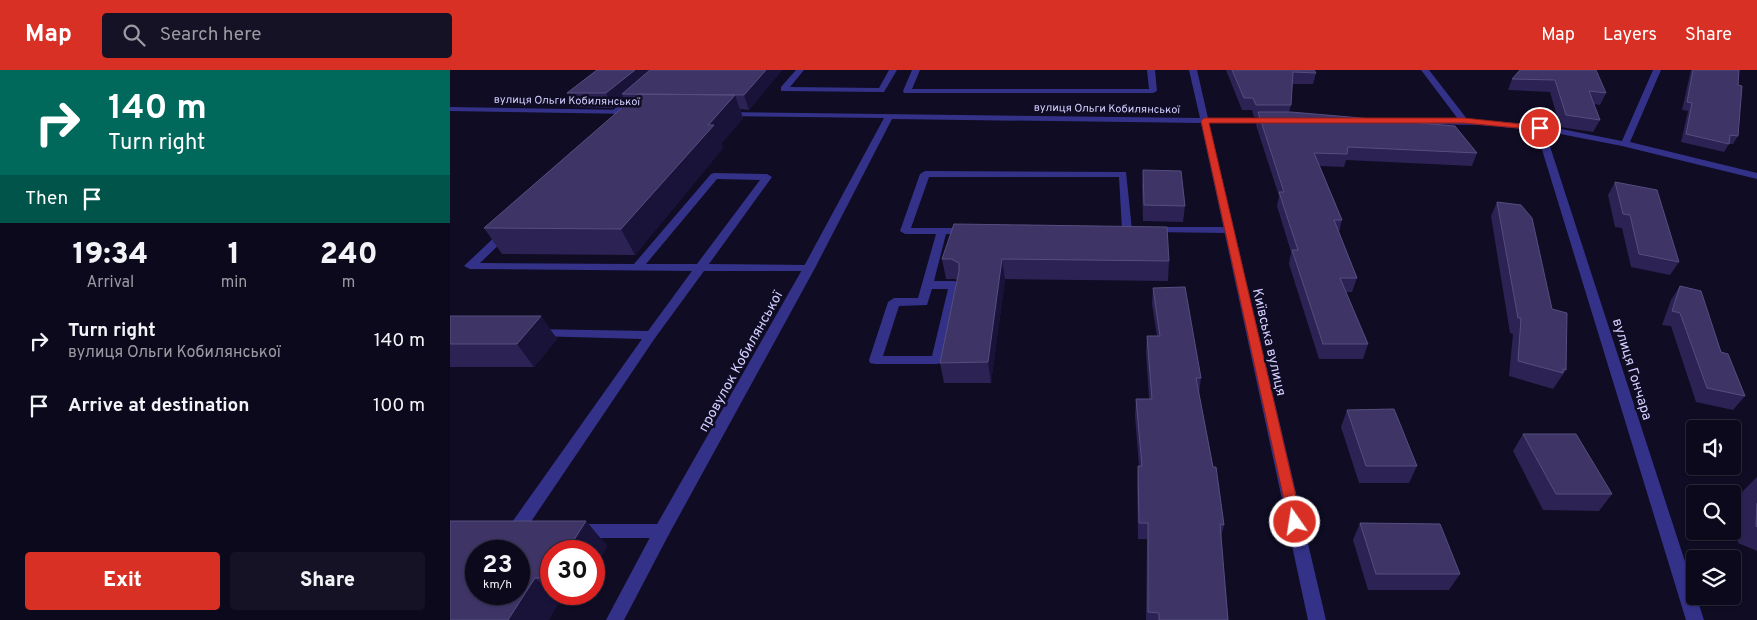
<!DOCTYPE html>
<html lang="en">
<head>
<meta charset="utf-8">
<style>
  :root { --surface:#0b091b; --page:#141224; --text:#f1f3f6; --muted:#9a9aa3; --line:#2b2a3a; --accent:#d93025 }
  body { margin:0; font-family:Overpass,sans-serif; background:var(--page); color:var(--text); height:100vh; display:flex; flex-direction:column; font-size:19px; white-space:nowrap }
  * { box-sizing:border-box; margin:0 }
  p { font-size:16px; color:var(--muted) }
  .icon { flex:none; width:28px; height:28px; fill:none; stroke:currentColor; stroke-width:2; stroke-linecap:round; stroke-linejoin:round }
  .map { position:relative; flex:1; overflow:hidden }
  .panel { display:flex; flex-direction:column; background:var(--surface); width:450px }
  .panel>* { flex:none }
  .top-card { background:#00695c; color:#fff; overflow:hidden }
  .controls { position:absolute; left:1236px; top:350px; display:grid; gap:10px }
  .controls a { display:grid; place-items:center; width:55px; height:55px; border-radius:5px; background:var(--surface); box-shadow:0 1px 4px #0004,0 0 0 1px var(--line); font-size:25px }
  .speed { position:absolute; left:15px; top:470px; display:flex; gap:10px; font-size:25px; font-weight:700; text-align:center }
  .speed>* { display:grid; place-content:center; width:65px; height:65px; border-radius:50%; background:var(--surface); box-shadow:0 1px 4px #0004,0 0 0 1px var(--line); line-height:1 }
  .speed small { font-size:12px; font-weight:400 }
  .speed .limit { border:8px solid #d22; background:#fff; color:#111 }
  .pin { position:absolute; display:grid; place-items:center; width:42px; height:42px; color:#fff; margin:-21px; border:2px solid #fff; border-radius:50%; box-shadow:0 1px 5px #0007 }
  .me { position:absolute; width:55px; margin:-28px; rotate:347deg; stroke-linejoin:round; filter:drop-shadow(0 0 4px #0008) }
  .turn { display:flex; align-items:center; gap:18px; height:105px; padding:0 25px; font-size:22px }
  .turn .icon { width:65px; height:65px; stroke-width:2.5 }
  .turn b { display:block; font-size:35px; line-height:42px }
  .then { display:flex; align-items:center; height:48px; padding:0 25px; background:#0003; gap:10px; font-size:19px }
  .eta { display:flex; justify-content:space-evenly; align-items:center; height:85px; text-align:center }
  .eta b { font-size:30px; font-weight:800; line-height:35px }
  .button { display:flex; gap:10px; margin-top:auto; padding:10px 25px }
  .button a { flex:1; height:58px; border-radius:5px; background:var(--accent); color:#fff; font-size:20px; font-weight:800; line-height:58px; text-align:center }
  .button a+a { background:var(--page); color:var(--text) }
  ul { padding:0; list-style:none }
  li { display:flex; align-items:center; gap:15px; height:65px; padding:0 25px }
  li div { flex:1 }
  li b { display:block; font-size:19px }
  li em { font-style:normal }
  header { display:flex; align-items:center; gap:30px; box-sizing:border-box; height:70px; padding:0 25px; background:var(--accent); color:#fff }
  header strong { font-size:24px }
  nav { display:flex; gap:28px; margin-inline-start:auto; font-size:18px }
  .search { width:350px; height:45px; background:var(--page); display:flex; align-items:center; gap:12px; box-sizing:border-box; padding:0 18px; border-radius:5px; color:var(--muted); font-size:19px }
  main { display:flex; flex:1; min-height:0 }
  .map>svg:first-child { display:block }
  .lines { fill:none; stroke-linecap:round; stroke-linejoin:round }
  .lane { fill:#343288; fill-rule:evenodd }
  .street { fill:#343288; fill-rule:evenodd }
  .wall { fill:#2c2354 }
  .shaded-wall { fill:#191239 }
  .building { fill:#3e3566; stroke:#554e7e; fill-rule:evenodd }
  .route { fill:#d93025; stroke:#8d1f18 }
  .labels { text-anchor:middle; stroke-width:5; stroke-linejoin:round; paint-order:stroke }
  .far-street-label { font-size:11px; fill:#d3cfff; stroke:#0f0c24 }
  .street-label { font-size:14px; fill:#d3cfff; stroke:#0f0c24 }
</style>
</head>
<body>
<header>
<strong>Map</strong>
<div class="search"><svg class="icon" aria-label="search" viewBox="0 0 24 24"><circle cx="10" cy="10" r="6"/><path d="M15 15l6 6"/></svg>Search here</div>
<nav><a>Map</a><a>Layers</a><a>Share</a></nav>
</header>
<main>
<section class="panel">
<div class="top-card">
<div class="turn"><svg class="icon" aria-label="right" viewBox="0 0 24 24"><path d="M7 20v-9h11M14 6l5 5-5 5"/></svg><div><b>140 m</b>Turn right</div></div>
<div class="then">Then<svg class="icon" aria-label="arrive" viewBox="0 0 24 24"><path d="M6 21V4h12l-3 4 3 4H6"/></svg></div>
</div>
<div class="eta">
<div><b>19:34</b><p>Arrival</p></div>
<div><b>1</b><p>min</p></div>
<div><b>240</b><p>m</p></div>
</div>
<ul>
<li><svg class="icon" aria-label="right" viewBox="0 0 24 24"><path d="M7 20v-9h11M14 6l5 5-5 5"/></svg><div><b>Turn right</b><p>вулиця Ольги Кобилянської</p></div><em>140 m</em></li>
<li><svg class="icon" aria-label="arrive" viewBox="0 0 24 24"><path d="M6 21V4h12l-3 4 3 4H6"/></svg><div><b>Arrive at destination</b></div><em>100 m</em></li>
</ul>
<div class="button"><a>Exit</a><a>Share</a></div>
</section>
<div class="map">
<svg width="1307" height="550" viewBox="0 0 1307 550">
  <rect width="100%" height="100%" fill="#0f0c24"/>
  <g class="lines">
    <!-- lane -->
    <path class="lane" d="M210 0H218L169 44H163V40Z
      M346 0H354L340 17 429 18 439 0H447L434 22H431L331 21V17Z
      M462 0H470L462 19H699L697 0H705L707 21 703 23H454L453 21Z
      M475 101 676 102 682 160 677 163 672 160 669 107H479L461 158H517L522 161 517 164H496L484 211H505L511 215 493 290 492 293 487 294H425L420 293 419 290 438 232 444 228H468L486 164H455L450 161 470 104ZM482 219H498L482 286H433L449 236 477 235Z
      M264 103 317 104 322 107 259 194 359 195 365 198 359 201H254L205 268 72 465 66 467 60 465 58 460 60 455 192 269 85 266 81 265 79 262 81 259 198 261 242 201 20 199 14 196 52 160H60L61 162 60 164 30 193 184 194 261 104ZM267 109 310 110 247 194H196Z
      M702 157H779L784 160 779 163 698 162 697 160 698 158Z
      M127 454H212L218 456 220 461 218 466 212 468H127L121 466 119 461 121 456Z"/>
    <!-- street -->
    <path class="street" d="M739 0H747L758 48 823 49 827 51 823 53H759L876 550H858L751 53 442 49 365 198 218 466 174 550H156L206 456 353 198 434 48 275 46H272V42L750 48Z
      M971 0H979L1017 49 1091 55 1172 71 1203 0H1211L1180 72 1307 103V109L1172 76 1095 61 1254 550H1236L1086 60 1028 55 920 53 919 51 923 49H1008Z
      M0 37 183 40 187 42 183 44 0 41Z"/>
  </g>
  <!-- wall -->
  <path class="wall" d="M147 0H332L299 40 290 39 293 48 271 74 273 78 185 185 52 184 34 158 177 34 174 28 163 38 124 37 117 23Z
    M776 0H864L866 3 863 14H842L841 35 839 42 1027 83 1022 96 896 90 894 97 870 96 892 150 889 162 907 208 902 222H896L918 274 913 289H869L839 194 841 182 827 136 829 126 806 55 807 47H804L802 40H792Z
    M1070 0 1156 23 1150 35 1144 34 1150 50 1143 62 1110 57 1100 22 1058 20 1062 9Z
    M1241 0H1289L1288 15V66L1283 74H1279L1274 82 1231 72 1238 41 1232 40Z
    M693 100 735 136 733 152 693 151 692 116Z
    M1165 112 1229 192 1220 205 1181 197 1172 158 1165 157 1158 125Z
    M1047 132 1116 300 1103 319 1059 306 1063 264 1060 263 1041 146Z
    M504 154 719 191 718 211 555 209 541 313H494L490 293 507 211 505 209H496L492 189Z
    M1230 216 1271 282 1295 326 1283 340 1246 332 1221 256 1212 255 1221 230Z
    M703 218 751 308 749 323 774 455 771 467 778 550H696L697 469H688L687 413 688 396H689L685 346 686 329H699L696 282 697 266H707L702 234Z
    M0 246H91L107 269 84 297H0Z
    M897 340 967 396 959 413H909L891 357Z
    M1073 364 1162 424 1149 441 1093 440 1063 381Z
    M1307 407V481L1288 473 1291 423Z
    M136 451 157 476 144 499V481H101V524H130L125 531H110L0 550Z
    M910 453 1010 504 999 520H918L903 470Z"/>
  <!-- shaded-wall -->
  <path class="shaded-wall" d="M185 0H207L172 24 174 28 163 38 156 23Z
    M316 0H332L299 40 294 25Z
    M285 25 293 48 271 74 273 78 185 185 171 159Z
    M552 189 555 209 541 313 538 292Z
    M91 246 107 269 84 297 67 274Z
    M136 451 157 476 144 499V481H117Z
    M85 508 101 523V524H102L110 531 99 550H58Z
    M118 524H130L125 531Z"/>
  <!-- building -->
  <path class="building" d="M147 0H185L156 23H117Z
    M200 0H316L294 25 172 24Z
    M782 0H864L866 3 843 2 841 35H806L803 28H794Z
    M1070 0H1146L1156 23 1139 21 1150 50 1116 45 1105 10 1062 9Z
    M1243 0H1289L1288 15 1292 16 1288 66 1280 65 1279 74 1236 64 1242 33 1237 32Z
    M188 24 285 25 258 55H264L171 159 34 158Z
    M808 42H841L1005 56 1027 83 898 77 897 84 864 83 892 150H884L907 208H890L918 274H873L842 180H848L829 122H834Z
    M693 100 731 101 735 136 694 135Z
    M1165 112 1207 120 1229 192 1189 184 1180 145 1173 144Z
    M1047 132 1071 135 1082 148 1102 239 1117 243 1116 300 1113 299V303L1068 291 1071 248H1068Z
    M504 154 717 157 719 191 552 189 538 292 490 293 509 201V193L501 189H492Z
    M1230 216 1251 221 1271 282 1278 284 1295 326 1257 318 1230 243 1222 241Z
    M735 217 751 308H746L763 397H766L774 455 770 454 778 550H709V543L698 542V453H689L688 396H692L686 329H702L697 266H710L703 218Z
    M0 246H91L67 274H0Z
    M944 339 967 396H916L897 340Z
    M1073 364H1126L1162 424H1106Z
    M1307 433V457L1306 456Z
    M0 451H136L117 481H101V508H85L58 550H0ZM26 481H69V524H26Z
    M910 453 990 454 1010 504H926Z"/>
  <!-- route -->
  <path class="route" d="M1014 48 1090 56 1094 58 1090 60 1014 53H759L852 452 850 457 845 459 840 457 751 51 754 48Z"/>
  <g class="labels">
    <!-- far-street labels -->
    <g class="far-street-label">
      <text transform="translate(117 30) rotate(1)" y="4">вулиця Ольги Кобилянської</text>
      <text transform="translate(657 38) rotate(1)" y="4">вулиця Ольги Кобилянської</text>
    </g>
    <!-- street labels -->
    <g class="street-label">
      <text transform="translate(820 272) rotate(77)" y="5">Київська вулиця</text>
      <text transform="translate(290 291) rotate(-61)" y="5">провулок Кобилянської</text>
      <text transform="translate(1183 299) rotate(73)" y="5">вулиця Гончара</text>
    </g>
  </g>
</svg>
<div class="controls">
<a><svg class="icon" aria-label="sound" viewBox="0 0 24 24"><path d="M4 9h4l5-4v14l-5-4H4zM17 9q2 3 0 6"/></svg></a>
<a><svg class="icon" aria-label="search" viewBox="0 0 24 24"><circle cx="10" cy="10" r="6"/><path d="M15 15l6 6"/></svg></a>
<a><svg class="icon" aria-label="layers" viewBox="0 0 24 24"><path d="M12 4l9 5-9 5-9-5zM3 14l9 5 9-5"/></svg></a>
</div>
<div class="speed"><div>23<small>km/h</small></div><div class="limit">30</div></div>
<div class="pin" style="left:1090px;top:58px;background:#d93025"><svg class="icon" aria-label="arrive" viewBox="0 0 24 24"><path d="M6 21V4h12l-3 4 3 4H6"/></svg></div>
<svg class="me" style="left:845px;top:452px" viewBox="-20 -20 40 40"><circle r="17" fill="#d93025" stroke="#fff" stroke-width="3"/><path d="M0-11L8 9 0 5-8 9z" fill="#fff"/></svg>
</div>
</main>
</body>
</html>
